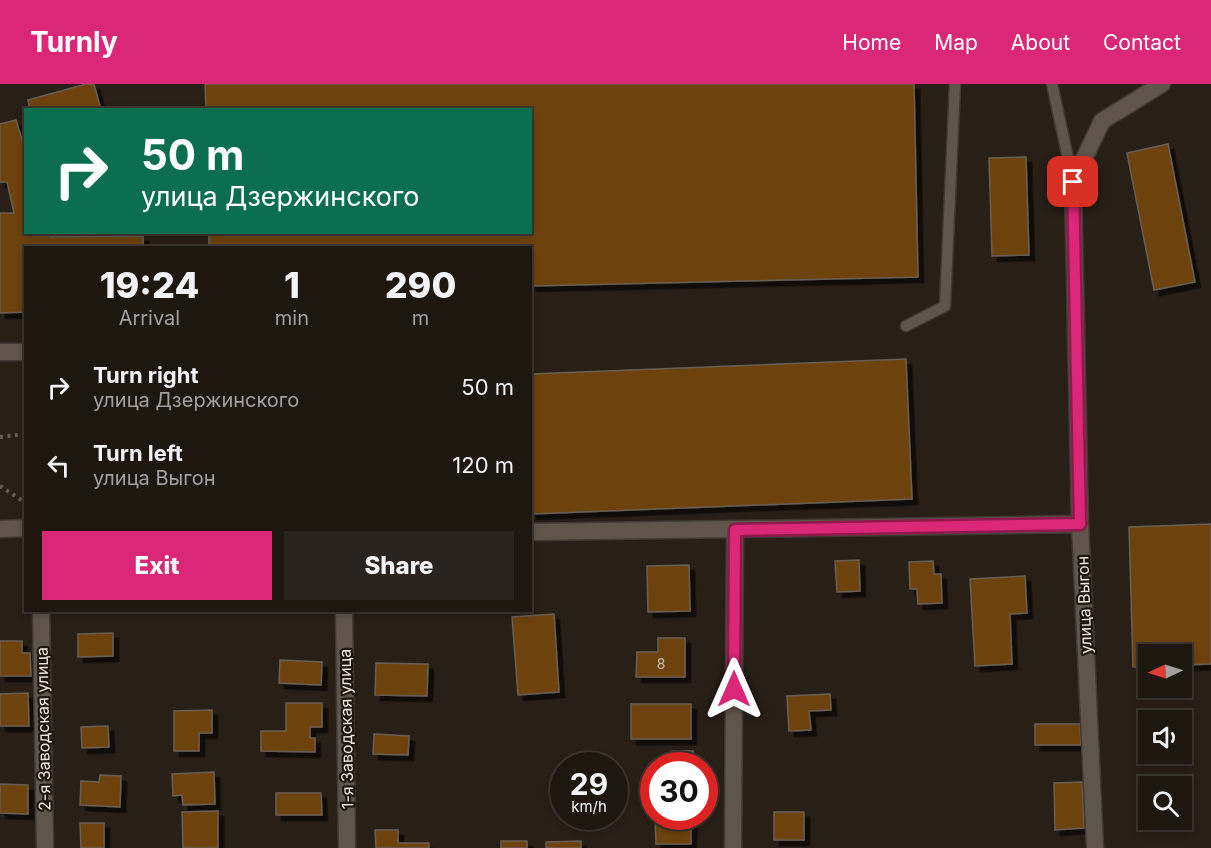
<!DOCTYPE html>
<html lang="en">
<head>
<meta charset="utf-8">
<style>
  :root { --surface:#1e1710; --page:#2b241e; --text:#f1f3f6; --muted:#a19f9f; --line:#3c3630; --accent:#db2777 }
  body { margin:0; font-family:Inter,sans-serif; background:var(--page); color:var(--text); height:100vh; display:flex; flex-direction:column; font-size:22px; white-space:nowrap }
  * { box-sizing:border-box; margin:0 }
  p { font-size:20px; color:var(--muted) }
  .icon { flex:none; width:33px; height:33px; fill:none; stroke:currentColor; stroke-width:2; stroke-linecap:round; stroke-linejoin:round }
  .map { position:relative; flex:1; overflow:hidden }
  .panel { position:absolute; left:24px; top:162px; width:508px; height:366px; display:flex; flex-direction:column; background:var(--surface); border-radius:0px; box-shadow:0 3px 9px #0003,0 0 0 2px var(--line) }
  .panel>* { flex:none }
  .banner { position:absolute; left:24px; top:24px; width:508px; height:126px; border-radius:0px; box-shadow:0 3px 9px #0003,0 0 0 2px var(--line); background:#0b6e4f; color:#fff; overflow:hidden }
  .needle { width:39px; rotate:266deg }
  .controls { position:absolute; left:1138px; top:560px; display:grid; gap:12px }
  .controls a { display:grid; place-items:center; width:54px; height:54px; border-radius:0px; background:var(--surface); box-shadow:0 3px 9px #0003,0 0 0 2px var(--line); font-size:30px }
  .speed { position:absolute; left:550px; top:668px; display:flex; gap:12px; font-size:30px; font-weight:700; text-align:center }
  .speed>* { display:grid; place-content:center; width:78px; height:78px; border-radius:50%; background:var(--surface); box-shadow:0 3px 9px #0003,0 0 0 2px var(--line); line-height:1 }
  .speed small { font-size:15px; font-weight:400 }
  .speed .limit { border:9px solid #d22; background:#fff; color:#111 }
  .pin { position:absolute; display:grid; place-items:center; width:51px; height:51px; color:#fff; margin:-26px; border-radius:12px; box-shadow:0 3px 9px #0006 }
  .me { position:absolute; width:66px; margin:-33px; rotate:0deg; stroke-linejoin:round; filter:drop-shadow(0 0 4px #0008) }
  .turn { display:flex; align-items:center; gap:21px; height:126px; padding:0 18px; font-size:27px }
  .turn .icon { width:78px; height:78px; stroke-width:2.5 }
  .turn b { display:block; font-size:42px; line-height:51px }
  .eta { display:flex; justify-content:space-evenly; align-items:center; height:102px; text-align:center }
  .eta b { font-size:36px; font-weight:800; line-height:42px }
  .primary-button { display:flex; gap:12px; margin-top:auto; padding:12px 18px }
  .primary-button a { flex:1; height:69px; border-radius:0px; background:var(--accent); color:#fff; font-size:24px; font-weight:800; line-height:69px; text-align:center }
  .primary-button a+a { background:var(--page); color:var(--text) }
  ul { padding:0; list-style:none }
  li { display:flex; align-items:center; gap:18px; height:78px; padding:0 18px }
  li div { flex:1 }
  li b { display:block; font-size:22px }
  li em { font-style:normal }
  header { display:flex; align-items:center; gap:36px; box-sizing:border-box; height:84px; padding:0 30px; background:var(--accent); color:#fff }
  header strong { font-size:28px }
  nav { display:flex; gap:33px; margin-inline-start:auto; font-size:21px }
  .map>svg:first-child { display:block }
  .building { fill:#6d430c; stroke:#695f55; stroke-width:1.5; filter:url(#shadow) }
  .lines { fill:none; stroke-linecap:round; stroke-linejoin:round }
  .service-casing { stroke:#413a34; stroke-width:13 }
  .minor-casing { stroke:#413a34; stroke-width:19 }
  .path { stroke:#665e56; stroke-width:4; stroke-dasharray:3 4.5; stroke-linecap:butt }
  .service { stroke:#5f554b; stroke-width:10 }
  .minor { stroke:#5f554b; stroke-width:16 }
  .route-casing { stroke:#8e194d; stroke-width:15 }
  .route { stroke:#db2777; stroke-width:10 }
  .labels { text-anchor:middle; stroke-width:4.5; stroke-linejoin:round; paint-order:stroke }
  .number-label { font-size:14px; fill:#cdbeac }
  .street-label { font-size:16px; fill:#ede7e1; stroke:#1e160d }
</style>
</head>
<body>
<header>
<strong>Turnly</strong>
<nav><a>Home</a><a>Map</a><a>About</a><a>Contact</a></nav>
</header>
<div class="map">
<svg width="1211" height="764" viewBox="0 0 1211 764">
  <defs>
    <filter id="shadow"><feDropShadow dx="5.5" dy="5.5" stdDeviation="0" flood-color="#0009"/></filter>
  </defs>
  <rect width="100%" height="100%" fill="#281f16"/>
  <!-- building -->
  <path class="building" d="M86 0H94L101 26H30L28 16Z
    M205 0H914L918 193 531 202V164H209V148H531V26H206Z
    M16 36 26 69V148H48L50 153 143 152V164H26V228L0 229V129H14L7 98H0V40Z
    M1168 60 1195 198 1154 206 1127 69Z
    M1026 73 1029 171 992 172 989 74Z
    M906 275 912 415 531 430V290Z
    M1211 440V580L1182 581V570H1149V582L1133 583 1129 443Z
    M859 476 860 507 837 508 835 477Z
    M933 477 934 490H941L942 519 918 520 917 505H910L909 478Z
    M689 481 690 527 648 528 647 482Z
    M1025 492 1027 529 1010 530 1012 580 975 582 970 495Z
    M554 530 559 608 518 611 512 533Z
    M113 549V572L78 573V550Z
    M658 554H685V593H636L637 568H658Z
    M0 557H22V569H30L31 592H0Z
    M280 576 322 578 321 601 279 599Z
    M376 579 428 580 427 612 375 611Z
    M28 609 29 642H0V610Z
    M830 610 831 626 809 627 811 646 789 647 787 612Z
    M286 619H322V643H310V654H315V668L261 667V647H286Z
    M631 620H691V655H631Z
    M212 626V649H199V667H174V627Z
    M1035 640H1080L1081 661H1035Z
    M108 642 109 663 82 664 81 643Z
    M374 650 409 652 408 671 373 670Z
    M672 667H693V681H672Z
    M214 688 215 720 183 721 182 711 173 712 172 690Z
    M100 691 121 692 120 723 80 721 81 697 99 698Z
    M1082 698 1084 744 1055 746 1054 699Z
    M0 700 28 701V730L0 729Z
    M276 709H321L322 731H276Z
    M218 727V764H183L182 728Z
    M774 728H804V756H774Z
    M655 732H691V760H656Z
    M80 739H104V764H81Z
    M375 746H398V759H429V764H376Z
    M501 757H527V764H501Z
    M581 757V764H546V758Z"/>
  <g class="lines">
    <!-- service casing -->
    <g class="service-casing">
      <path id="service" d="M1052 0 1073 97
        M906 242 945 222 955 0"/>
    </g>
    <!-- minor casing -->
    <g class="minor-casing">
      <path id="minor" d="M0 268H26
        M0 445 26 444
        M531 448 1080 440
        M41 526 45 764
        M344 526 347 764
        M733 764 735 446
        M1095 764 1080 440 1073 98 1102 37 1162 0"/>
    </g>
    <!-- path -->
    <path class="path" d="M0 353 26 350
      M0 402 26 419"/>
    <!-- service -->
    <use href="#service" class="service"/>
    <!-- minor -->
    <use href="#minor" class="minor"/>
  </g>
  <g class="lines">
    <!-- route casing -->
    <g class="route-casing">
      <path id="route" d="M734 605 735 446 1080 440 1073 98"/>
    </g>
    <!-- route -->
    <use href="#route" class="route"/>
  </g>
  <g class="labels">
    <!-- number labels -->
    <g class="number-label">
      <text x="661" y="585">8</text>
    </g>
    <!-- street labels -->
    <g class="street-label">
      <text transform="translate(1084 521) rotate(-92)" y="6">улица Выгон</text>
      <text transform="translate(43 645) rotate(-91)" y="6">2-я Заводская улица</text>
      <text transform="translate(346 645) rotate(-91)" y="6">1-я Заводская улица</text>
    </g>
  </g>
</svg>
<div class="controls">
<a><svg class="needle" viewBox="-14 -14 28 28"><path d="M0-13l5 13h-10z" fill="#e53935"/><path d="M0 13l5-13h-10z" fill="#a19f9f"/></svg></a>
<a><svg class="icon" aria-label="sound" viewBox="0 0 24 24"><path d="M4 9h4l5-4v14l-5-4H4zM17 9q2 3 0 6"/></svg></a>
<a><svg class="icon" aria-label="search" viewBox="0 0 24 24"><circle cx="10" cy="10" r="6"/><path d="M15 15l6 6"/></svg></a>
</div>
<div class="speed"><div>29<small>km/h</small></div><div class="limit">30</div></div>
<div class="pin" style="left:1073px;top:98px;background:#d93025"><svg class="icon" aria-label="arrive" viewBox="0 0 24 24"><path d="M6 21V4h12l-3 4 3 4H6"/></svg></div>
<svg class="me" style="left:734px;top:605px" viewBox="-20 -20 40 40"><path d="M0-17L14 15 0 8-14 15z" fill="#db2777" stroke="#fff" stroke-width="4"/></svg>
<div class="banner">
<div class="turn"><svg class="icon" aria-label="right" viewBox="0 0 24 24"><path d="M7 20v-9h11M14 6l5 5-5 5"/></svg><div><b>50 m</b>улица Дзержинского</div></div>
</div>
<section class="panel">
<div class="eta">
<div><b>19:24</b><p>Arrival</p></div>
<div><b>1</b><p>min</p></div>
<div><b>290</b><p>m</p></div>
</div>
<ul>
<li><svg class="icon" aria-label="right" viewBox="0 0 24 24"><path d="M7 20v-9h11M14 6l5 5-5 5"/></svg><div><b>Turn right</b><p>улица Дзержинского</p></div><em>50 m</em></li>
<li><svg class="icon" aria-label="left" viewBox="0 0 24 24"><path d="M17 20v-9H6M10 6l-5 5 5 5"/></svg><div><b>Turn left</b><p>улица Выгон</p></div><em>120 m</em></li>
</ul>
<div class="primary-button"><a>Exit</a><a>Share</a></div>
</section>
</div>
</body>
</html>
